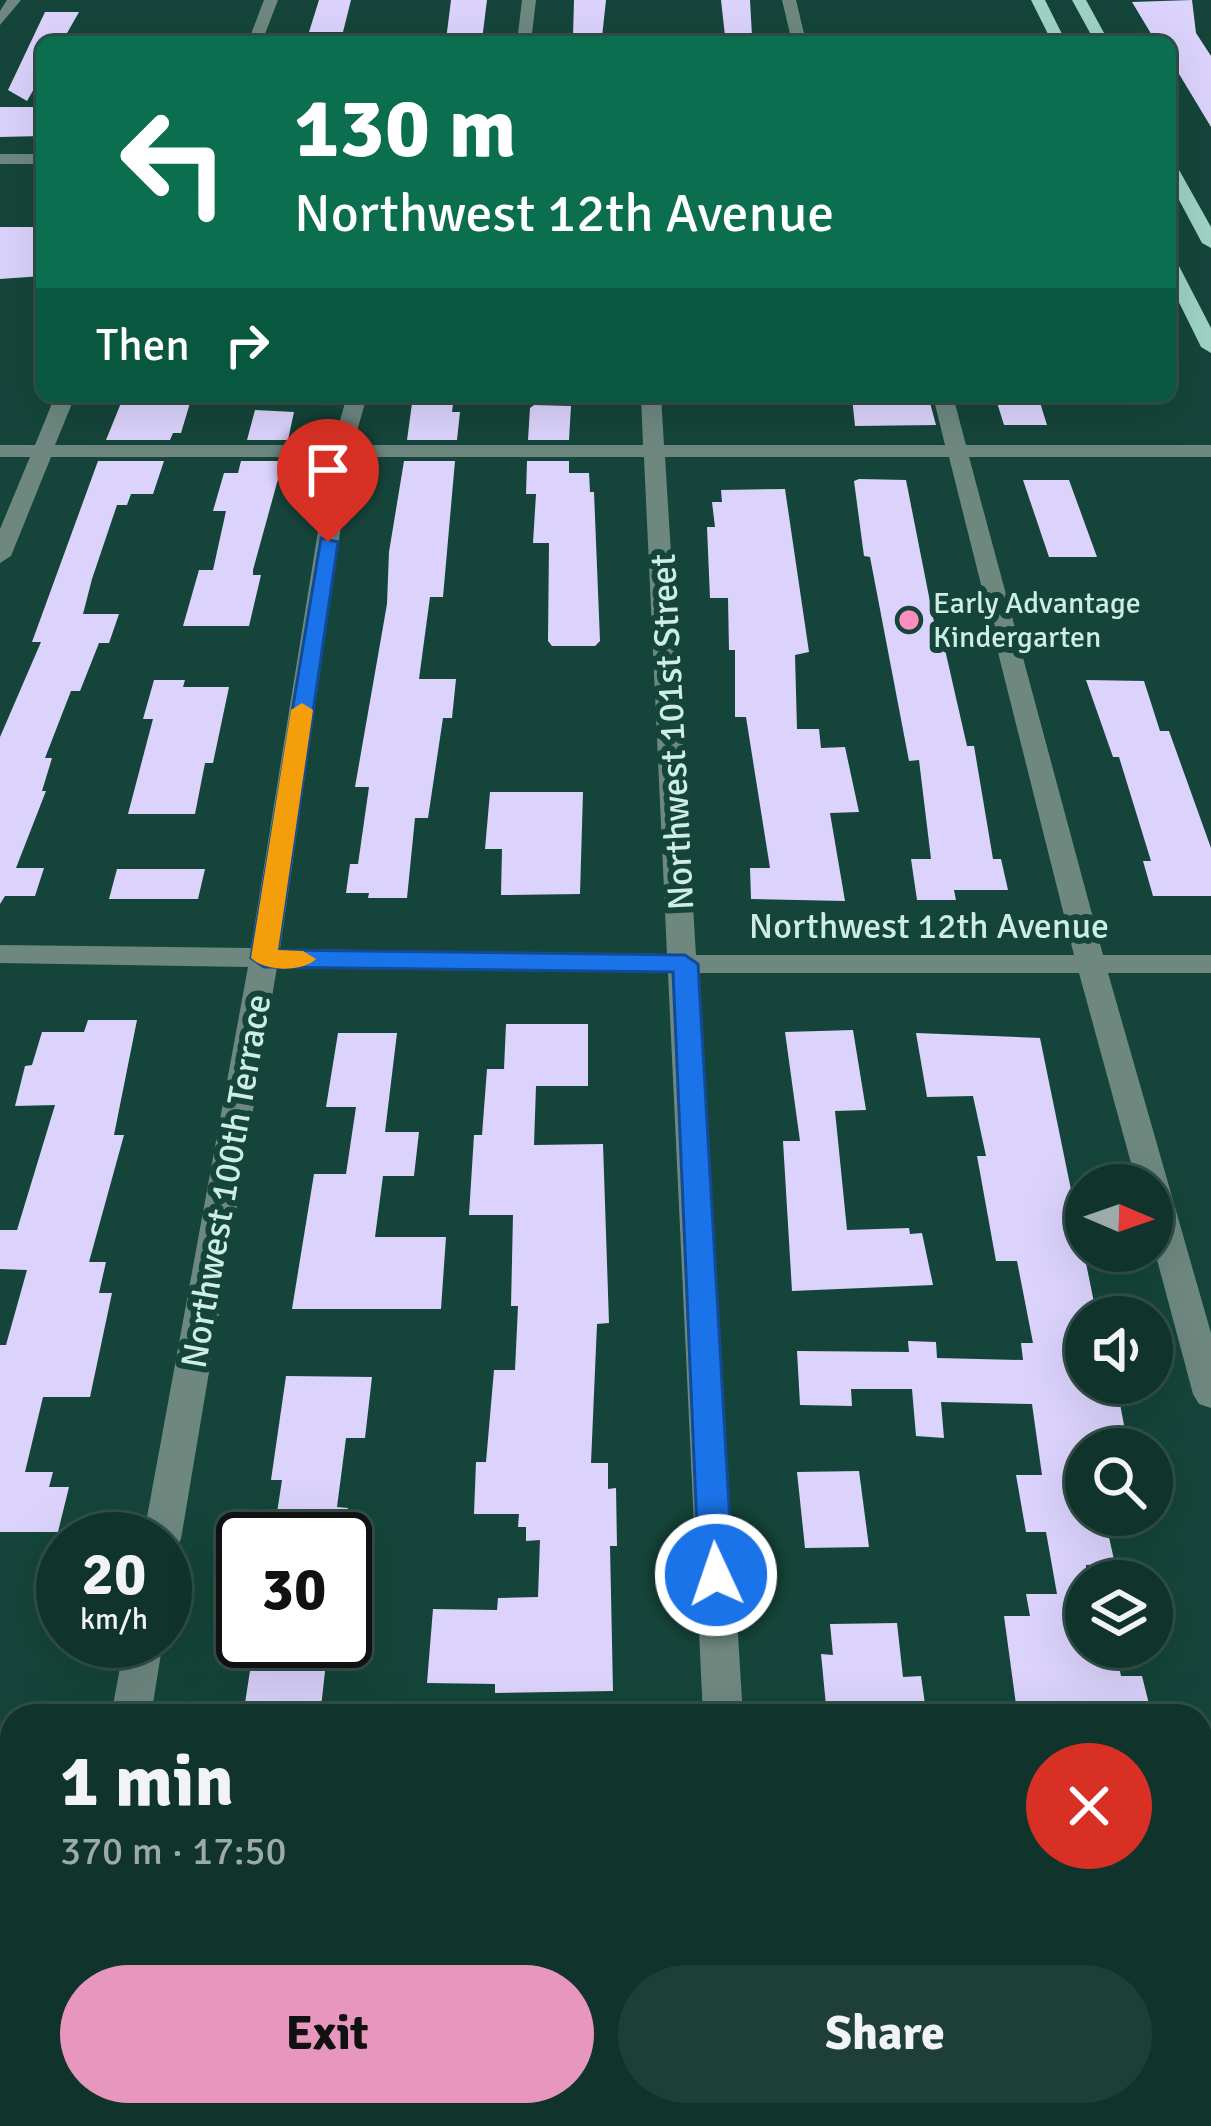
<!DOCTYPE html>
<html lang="en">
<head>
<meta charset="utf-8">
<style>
  :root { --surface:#10342c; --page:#1e3f38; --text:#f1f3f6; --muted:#9caaa9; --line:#304f48; --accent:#e797bd }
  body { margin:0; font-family:Signika,sans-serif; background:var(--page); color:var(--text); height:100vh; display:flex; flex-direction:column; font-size:45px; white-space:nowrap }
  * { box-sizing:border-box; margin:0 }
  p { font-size:39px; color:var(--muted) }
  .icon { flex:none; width:66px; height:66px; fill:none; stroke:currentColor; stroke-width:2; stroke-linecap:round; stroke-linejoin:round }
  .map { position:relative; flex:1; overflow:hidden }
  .details { position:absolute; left:0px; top:1704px; width:1212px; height:423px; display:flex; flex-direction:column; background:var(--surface); border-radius:36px 36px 0 0; box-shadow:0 12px 48px #0002,0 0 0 3px var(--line) }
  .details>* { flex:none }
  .guide { position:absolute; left:36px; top:36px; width:1140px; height:366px; border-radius:18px; box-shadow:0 12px 48px #0002,0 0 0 3px var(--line); background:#0b6e4f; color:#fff; overflow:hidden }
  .needle { width:78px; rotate:92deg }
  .fabs { position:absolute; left:1065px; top:1164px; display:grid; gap:24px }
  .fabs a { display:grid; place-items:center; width:108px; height:108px; border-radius:50%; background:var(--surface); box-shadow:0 12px 48px #0002,0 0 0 3px var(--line); font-size:60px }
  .speed { position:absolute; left:36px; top:1512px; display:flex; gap:24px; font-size:60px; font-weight:700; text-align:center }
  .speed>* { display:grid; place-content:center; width:156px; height:156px; border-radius:50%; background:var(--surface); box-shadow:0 12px 48px #0002,0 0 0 3px var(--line); line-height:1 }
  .speed small { font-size:30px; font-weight:400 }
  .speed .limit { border:6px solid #111; border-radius:18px; background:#fff; color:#111 }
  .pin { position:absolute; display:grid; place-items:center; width:102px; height:102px; color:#fff; margin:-123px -51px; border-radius:50% 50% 50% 0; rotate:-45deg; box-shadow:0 0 12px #0007 }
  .pin .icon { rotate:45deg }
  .me { position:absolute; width:132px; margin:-66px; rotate:357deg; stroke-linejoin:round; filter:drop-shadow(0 0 9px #0008) }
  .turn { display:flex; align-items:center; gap:42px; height:252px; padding:0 60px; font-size:54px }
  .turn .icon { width:156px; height:156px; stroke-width:2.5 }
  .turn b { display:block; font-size:84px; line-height:102px }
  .then { display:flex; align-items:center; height:114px; padding:0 60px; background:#0003; gap:24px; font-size:45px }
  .round { display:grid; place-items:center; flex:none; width:126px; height:126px; border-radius:63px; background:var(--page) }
  .summary { display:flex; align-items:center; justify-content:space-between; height:204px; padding:0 60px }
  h1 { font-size:72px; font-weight:700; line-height:90px }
  .action { display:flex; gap:24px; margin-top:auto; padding:24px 60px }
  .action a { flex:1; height:138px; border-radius:72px; background:var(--accent); color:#111; font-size:48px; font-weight:700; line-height:138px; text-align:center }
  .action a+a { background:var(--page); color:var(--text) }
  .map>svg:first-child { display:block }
  .building { fill:#dbd3fc }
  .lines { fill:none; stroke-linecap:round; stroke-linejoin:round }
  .minor { fill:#6e8880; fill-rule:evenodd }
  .major { fill:#9ed3c3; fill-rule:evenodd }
  .route { fill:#1a73e8; stroke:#114b97; stroke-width:3 }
  .slow { fill:#f59e0b }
  .poi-dot { fill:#fe8ebd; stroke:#15453a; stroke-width:4.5 }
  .labels { text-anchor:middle; stroke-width:12; stroke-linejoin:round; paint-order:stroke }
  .far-poi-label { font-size:30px; fill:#ceede3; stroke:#15453a; text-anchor:start }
  .street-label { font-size:36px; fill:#ceede3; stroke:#15453a }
</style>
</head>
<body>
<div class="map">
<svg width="1211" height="2126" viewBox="0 0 1211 2126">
  <rect width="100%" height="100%" fill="#15453a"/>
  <!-- building -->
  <path class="building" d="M319 0H351L343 32H309Z
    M451 0H487L482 40H446Z
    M574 0H606L602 37H573Z
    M721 0H750L752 36H725Z
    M1192 0 1196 33 1211 56V127L1170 59V42L1153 37 1132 2Z
    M45 12H79L62 42H42V75L27 101 8 90Z
    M0 107H42V136L0 137Z
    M0 227H42V276L0 279Z
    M413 396H454L452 412H460L457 440H407Z
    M995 396H1038L1047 425H1004Z
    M852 397 929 399 936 425 855 426Z
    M121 403H190L181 433H173L170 440H106Z
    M534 405 571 406 569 440H528L530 408Z
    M255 410 294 412 288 440H247Z
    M98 461H164L153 494H131L127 505H117L92 579 83 614H119L109 643H99L80 691H71L45 758H52L42 791H46L16 868H44L35 896H5L0 904V737L41 642H32Z
    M241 461H283L253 570V575H261L249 626H183L199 570H213L226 511H213L224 473H238Z
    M404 461H455L443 597H430L419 679H456L452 718H443L428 818H415L407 898H368L369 893H346L350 864H358L369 787H355L387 604 389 552Z
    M527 461H569V473H589L590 492H594L600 641 595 646H552L548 641 549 543H533L536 494H526Z
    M859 479 906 480 936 632H941L967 746H974L993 859H1001L1008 890H954L956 900H917L911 859H931L919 760 909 761 870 557 864 556 854 481Z
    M1023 480H1069L1097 557H1049Z
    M785 489 809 652 795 655 797 729H819L821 748 845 747 859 812 830 813 845 901 751 899 750 868H770L746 717H735V650H729L728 598H710L707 527H715L712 502H722L721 490Z
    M154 680H185L183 687H229L213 763H205L195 814H128L153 719H143Z
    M1086 680 1144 681 1160 731H1169L1211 848V896H1153L1143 861H1151L1119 757H1113Z
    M490 792H583L580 894 501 895 502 849H485Z
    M117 869H205L198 899H109Z
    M88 1020H137L114 1135H124L89 1262H106L99 1293H112L90 1397H43L25 1472H53L49 1487H69L58 1532H0V1345H6L27 1270 0 1269V1230H17L55 1105 15 1106 25 1066 32 1065 42 1032H84Z
    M506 1024H588V1086H536L534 1145 603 1144 609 1323 597 1324 591 1463H608V1489L616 1488 617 1546H610L613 1691 495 1693V1684L427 1683 433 1609 497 1610 498 1598 538 1597 540 1540 526 1541V1527H518L519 1514H474L476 1462H486L494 1370H515L518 1306H511L513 1215H469L474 1135H482L487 1069H504Z
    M853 1030 866 1110 835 1111 847 1230 909 1228 910 1234 922 1233 933 1285 792 1291 783 1141H800L785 1032Z
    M338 1033H397L385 1132H419L414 1176H383L375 1237H446L441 1309H292L314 1174H346L356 1107H326Z
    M916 1033 1040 1038 1097 1317H1086V1383H1116L1128 1446 1086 1445V1515H1104L1115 1564 1086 1565V1647H1115L1121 1676H1142L1152 1716 1017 1712 1004 1616H1030L1026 1594H1057L1046 1532H1026L1016 1475H1042L1032 1404 941 1402 944 1438 916 1436 912 1389H851L852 1406 800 1405 797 1351 909 1352 908 1341 936 1342 937 1358 1023 1360 1021 1343H1033L1017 1261H996L977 1156H986L973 1096 927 1097Z
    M286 1376 372 1377 365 1438H346L337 1507 348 1508 344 1539H273L282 1480H271Z
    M859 1471 869 1547 805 1548 797 1472Z
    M897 1623 903 1677 921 1676 925 1704H909L910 1716H827L821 1654 833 1655 830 1624Z
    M254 1645H328L320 1716H243Z"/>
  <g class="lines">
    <!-- minor -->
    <path class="minor" d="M7 0H21L0 25V11Z
      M264 0H278L262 42H248Z
      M522 0H536L531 42H517Z
      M782 0H796L806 42H792Z
      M0 154H42V164H0Z
      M55 396H75L55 445H333L347 396H367L353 445H643L641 396H661L664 445H945L933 396H953L966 445H1211V457H969L1103 955H1211V973H1108L1211 1333V1408L1199 1404 1193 1394 1152 1241V1185H1137L1079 973H697L743 1716H703L668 973 277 967 181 1539 175 1550 165 1554V1539H143L248 967 0 963V945L251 948 330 457H51L11 556 0 563V529L30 457H0V445H35ZM351 457H644L667 954 280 949ZM665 457H949L1074 955H696Z
      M125 1641H163L151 1716H111Z
      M0 2063H12V2109H0Z
      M1200 2075H1211V2121L1186 2115H1200Z
      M38 2115H84L82 2126H36Z
      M720 2115H766L767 2126H721Z"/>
    <!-- major -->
    <path class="major" d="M1031 0H1045L1066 42H1052Z
      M1072 0H1086L1109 42H1095Z
      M1170 163 1178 168 1211 227V248L1202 243 1170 183Z
      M1170 261 1179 266 1211 328V353L1201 347 1170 284Z"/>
  </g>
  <!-- route -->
  <path class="route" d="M321 538 338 542 278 950 685 955 698 964 733 1575 728 1586 716 1590 704 1586 699 1575 673 972 264 967 251 958Z"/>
  <!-- slow -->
  <path class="slow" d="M302 703 313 710 278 950 303 951 316 959C303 972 265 972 251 958L291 710Z"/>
  <!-- markers -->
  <circle class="poi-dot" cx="909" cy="620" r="12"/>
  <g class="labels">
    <!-- far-poi labels -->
    <g class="far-poi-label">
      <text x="933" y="613">Early Advantage<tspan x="933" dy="34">Kindergarten</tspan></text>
    </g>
    <!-- street labels -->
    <g class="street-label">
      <text transform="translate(671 732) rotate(-93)" y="13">Northwest 101st Street</text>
      <text x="929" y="938">Northwest 12th Avenue</text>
      <text transform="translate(225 1181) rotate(-80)" y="13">Northwest 100th Terrace</text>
    </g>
  </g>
</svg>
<div class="fabs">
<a><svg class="needle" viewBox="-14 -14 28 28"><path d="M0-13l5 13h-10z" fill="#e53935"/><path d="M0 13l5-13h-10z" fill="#9caaa9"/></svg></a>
<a><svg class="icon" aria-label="sound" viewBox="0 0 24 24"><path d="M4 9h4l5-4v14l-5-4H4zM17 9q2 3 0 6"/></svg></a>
<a><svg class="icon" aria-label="search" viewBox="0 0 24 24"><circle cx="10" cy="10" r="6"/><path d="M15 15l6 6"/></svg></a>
<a><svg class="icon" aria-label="layers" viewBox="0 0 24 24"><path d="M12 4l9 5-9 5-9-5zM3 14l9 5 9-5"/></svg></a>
</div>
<div class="speed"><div>20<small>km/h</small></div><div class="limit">30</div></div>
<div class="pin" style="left:328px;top:542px;background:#d93025"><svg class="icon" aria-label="arrive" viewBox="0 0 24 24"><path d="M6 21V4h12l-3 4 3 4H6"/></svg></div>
<svg class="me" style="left:716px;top:1575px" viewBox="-20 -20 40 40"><circle r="17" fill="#1a73e8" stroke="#fff" stroke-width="3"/><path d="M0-11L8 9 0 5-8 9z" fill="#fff"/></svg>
<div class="guide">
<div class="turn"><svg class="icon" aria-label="left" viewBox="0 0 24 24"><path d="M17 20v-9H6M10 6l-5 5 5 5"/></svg><div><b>130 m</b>Northwest 12th Avenue</div></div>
<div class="then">Then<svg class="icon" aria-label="right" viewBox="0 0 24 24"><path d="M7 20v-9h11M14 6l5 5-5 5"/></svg></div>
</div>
<section class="details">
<div class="summary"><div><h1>1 min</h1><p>370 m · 17:50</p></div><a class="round" style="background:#d93025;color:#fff"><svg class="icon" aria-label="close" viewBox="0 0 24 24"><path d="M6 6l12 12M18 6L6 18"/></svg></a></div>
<div class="action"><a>Exit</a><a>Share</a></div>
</section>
</div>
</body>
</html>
